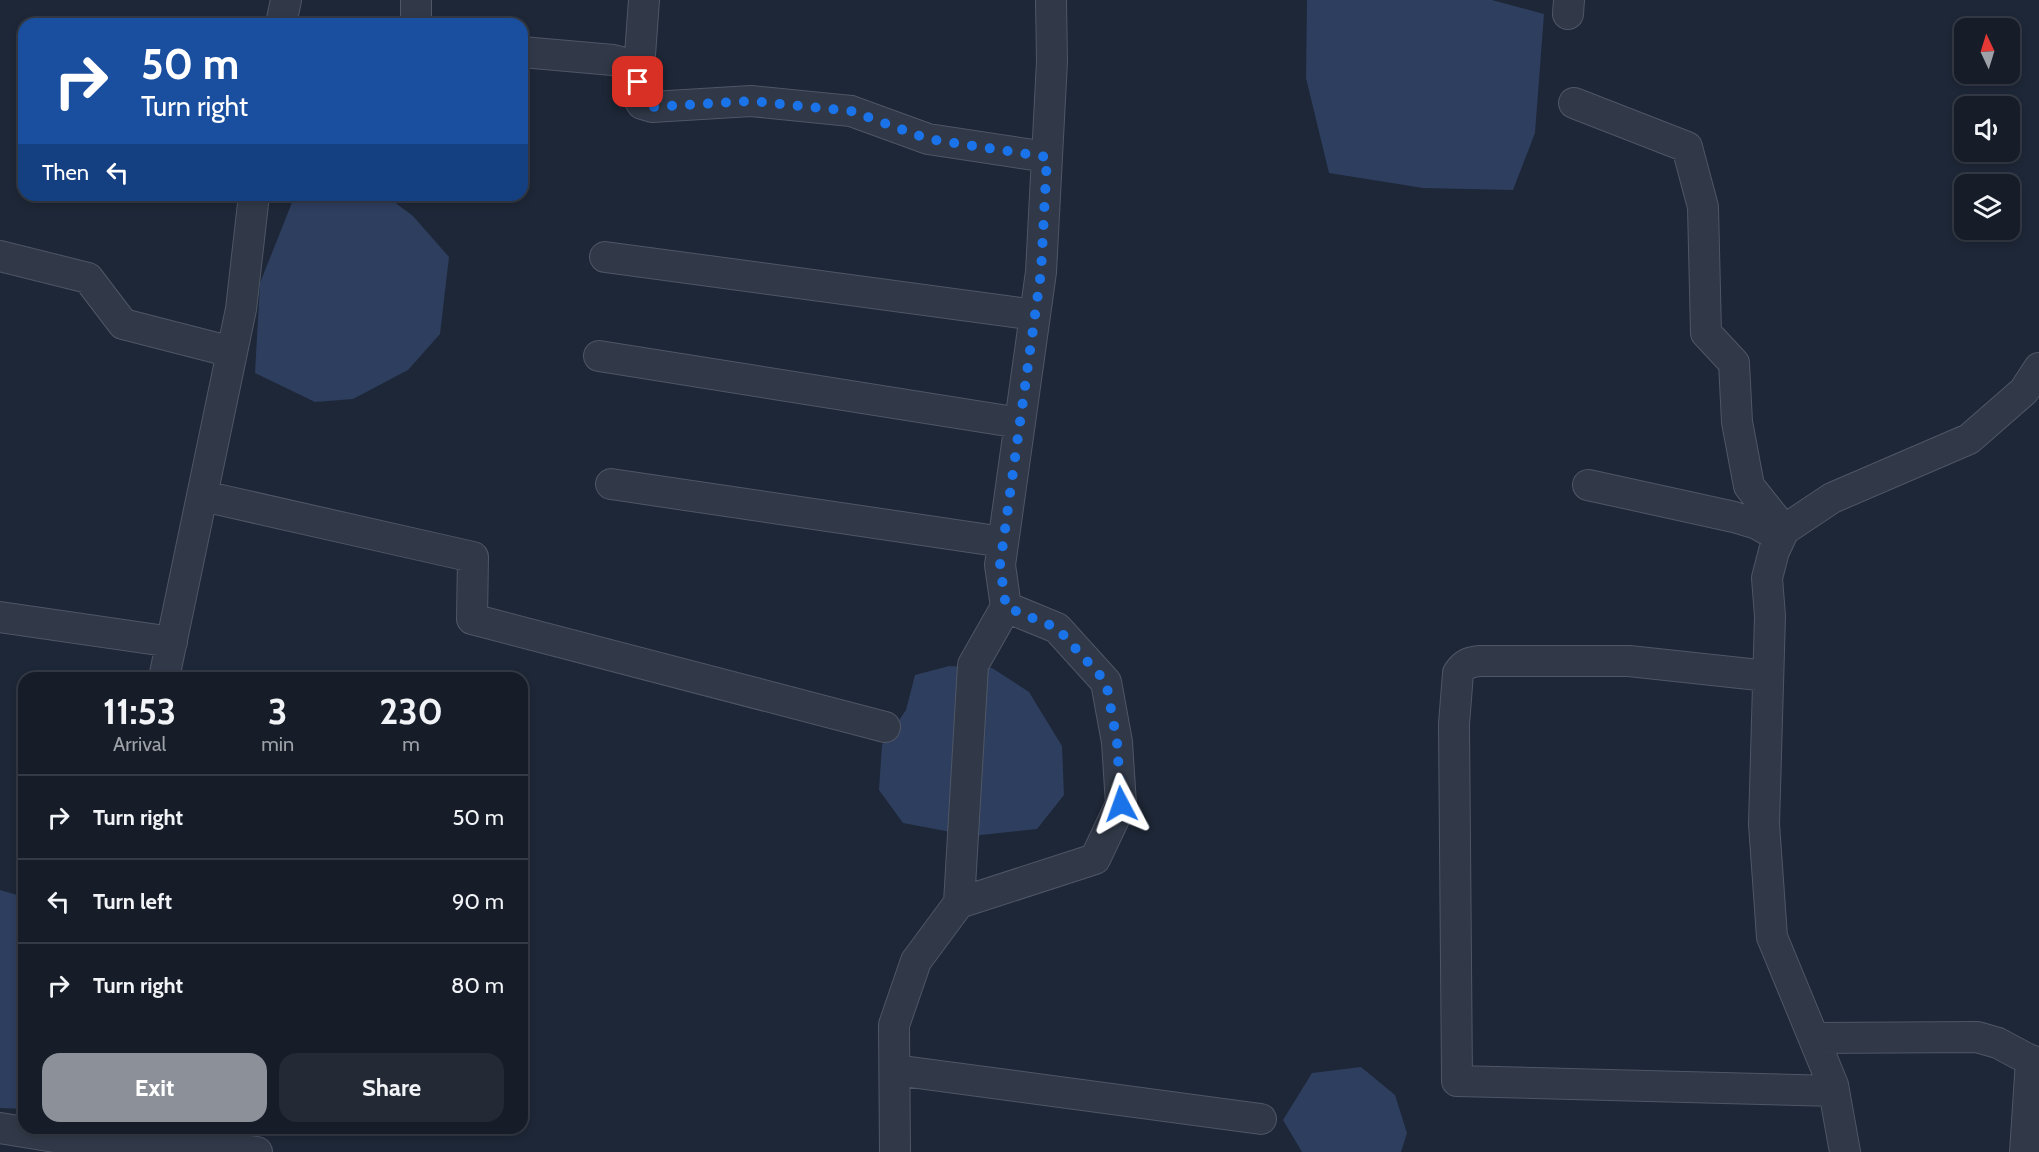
<!DOCTYPE html>
<html lang="en">
<head>
<meta charset="utf-8">
<style>
  :root { --surface:#161d29; --page:#232a35; --text:#f1f3f6; --muted:#9ea2a8; --line:#353b46; --accent:#8c9099 }
  body { margin:0; font-family:Cabin,sans-serif; background:var(--page); color:var(--text); height:100vh; display:flex; flex-direction:column; font-size:22px; white-space:nowrap }
  * { box-sizing:border-box; margin:0 }
  p { font-size:20px; color:var(--muted) }
  .icon { flex:none; width:33px; height:33px; fill:none; stroke:currentColor; stroke-width:2; stroke-linecap:round; stroke-linejoin:round }
  .map { position:relative; flex:1; overflow:hidden }
  .side { position:absolute; left:18px; top:672px; width:510px; height:462px; display:flex; flex-direction:column; background:var(--surface); border-radius:18px; box-shadow:0 3px 9px #0003,0 0 0 2px var(--line) }
  .side>* { flex:none }
  .guide { position:absolute; left:18px; top:18px; width:510px; height:183px; border-radius:18px; box-shadow:0 3px 9px #0003,0 0 0 2px var(--line); background:#1a4fa0; color:#fff; overflow:hidden }
  .needle { width:39px; rotate:356deg }
  .tools { position:absolute; left:1954px; top:18px; display:grid; gap:12px }
  .tools a { display:grid; place-items:center; width:66px; height:66px; border-radius:12px; background:var(--surface); box-shadow:0 3px 9px #0003,0 0 0 2px var(--line); font-size:30px }
  .pin { position:absolute; display:grid; place-items:center; width:51px; height:51px; color:#fff; margin:-26px; border-radius:12px; box-shadow:0 3px 9px #0006 }
  .me { position:absolute; width:66px; margin:-33px; rotate:356deg; stroke-linejoin:round; filter:drop-shadow(0 0 4px #0008) }
  .turn { display:flex; align-items:center; gap:21px; height:126px; padding:0 24px; font-size:27px }
  .turn .icon { width:78px; height:78px; stroke-width:2.5 }
  .turn b { display:block; font-size:42px; line-height:51px }
  .then { display:flex; align-items:center; height:57px; padding:0 24px; background:#0003; gap:12px; font-size:22px }
  .eta { display:flex; justify-content:space-evenly; align-items:center; height:102px; text-align:center }
  .eta b { font-size:36px; font-weight:800; line-height:42px }
  .primary-button { display:flex; gap:12px; margin-top:auto; padding:12px 24px }
  .primary-button a { flex:1; height:69px; border-radius:18px; background:var(--accent); color:#fff; font-size:24px; font-weight:800; line-height:69px; text-align:center }
  .primary-button a+a { background:var(--page); color:var(--text) }
  ul { padding:0; list-style:none }
  li { display:flex; align-items:center; gap:18px; height:84px; padding:0 24px; border-top:2px solid var(--line) }
  li div { flex:1 }
  li b { display:block; font-size:22px }
  li em { font-style:normal }
  .map>svg:first-child { display:block }
  .water { fill:#2e3e5e }
  .lines { fill:none; stroke-linecap:round; stroke-linejoin:round }
  .street-casing { stroke:#4f5666; stroke-width:32 }
  .street { stroke:#313948; stroke-width:30 }
  .route { stroke:#1a73e8; stroke-width:10; stroke-dasharray:0 18 }
</style>
</head>
<body>
<div class="map">
<svg width="2039" height="1152" viewBox="0 0 2039 1152">
  <rect width="100%" height="100%" fill="#1e2737"/>
  <!-- water -->
  <path class="water" d="M1307 0H1492L1544 14 1535 133 1513 190 1423 188 1329 173 1306 78Z
    M295 195H385L413 216 449 257 440 334 408 370 353 399 315 402 255 373 260 283Z
    M949 666 992 668 1029 692 1062 746 1064 795 1037 829 972 836 903 823 879 790 882 745 906 710 915 675Z
    M0 890 24 897V1109L0 1108Z
    M1361 1067 1395 1095 1407 1133 1401 1152H1302L1283 1120 1312 1073Z"/>
  <g class="lines">
    <!-- street casing -->
    <g class="street-casing">
      <path id="street" d="M416 0V24
        M644 0 637 96 642 104 652 107 751 101 851 111 928 139 1047 157
        M1568 14 1569 0
        M281 24 286 0
        M522 52 613 60 639 67
        M1574 103 1687 147 1703 207 1706 333 1734 363 1737 422 1749 486 1784 530
        M0 256 88 278 123 324 232 352
        M605 257 1035 315
        M599 356 1020 423
        M611 484 1003 542
        M1588 485 1734 517 1757 524 1780 537
        M203 496 473 557 472 619 885 727
        M0 617 172 642
        M1768 676 1629 661H1480C1469 662 1464 664 1458 673L1454 724 1457 1081 1834 1091
        M164 678 241 309 254 195
        M959 903 973 665 1006 607
        M1814 1038 1977 1037 1998 1043 2039 1065
        M895 1070 1261 1119
        M0 1128 61 1138H151L257 1152
        M895 1152 894 1025 916 961 959 903 1095 859 1121 804 1117 742 1106 682 1057 628 1006 607 1000 565 1041 272 1052 61 1051 0
        M1845 1152 1833 1085 1772 937 1764 824 1770 616 1767 578 1774 551 1784 530 1832 498 1969 439 2024 391 2039 368
        M2025 1152 2031 1060"/>
    </g>
    <!-- street -->
    <use href="#street" class="street"/>
  </g>
  <g class="lines">
    <!-- route -->
    <path class="route" d="M638 82 637 96 642 104 652 107 751 101 851 111 928 139 1047 157 1041 272 1000 565 1006 607 1057 628 1106 682 1117 742 1121 804"/>
  </g>
</svg>
<div class="tools">
<a><svg class="needle" viewBox="-14 -14 28 28"><path d="M0-13l5 13h-10z" fill="#e53935"/><path d="M0 13l5-13h-10z" fill="#9ea2a8"/></svg></a>
<a><svg class="icon" aria-label="sound" viewBox="0 0 24 24"><path d="M4 9h4l5-4v14l-5-4H4zM17 9q2 3 0 6"/></svg></a>
<a><svg class="icon" aria-label="layers" viewBox="0 0 24 24"><path d="M12 4l9 5-9 5-9-5zM3 14l9 5 9-5"/></svg></a>
</div>
<div class="pin" style="left:638px;top:82px;background:#d93025"><svg class="icon" aria-label="arrive" viewBox="0 0 24 24"><path d="M6 21V4h12l-3 4 3 4H6"/></svg></div>
<svg class="me" style="left:1121px;top:804px" viewBox="-20 -20 40 40"><path d="M0-17L14 15 0 8-14 15z" fill="#1a73e8" stroke="#fff" stroke-width="4"/></svg>
<div class="guide">
<div class="turn"><svg class="icon" aria-label="right" viewBox="0 0 24 24"><path d="M7 20v-9h11M14 6l5 5-5 5"/></svg><div><b>50 m</b>Turn right</div></div>
<div class="then">Then<svg class="icon" aria-label="left" viewBox="0 0 24 24"><path d="M17 20v-9H6M10 6l-5 5 5 5"/></svg></div>
</div>
<section class="side">
<div class="eta">
<div><b>11:53</b><p>Arrival</p></div>
<div><b>3</b><p>min</p></div>
<div><b>230</b><p>m</p></div>
</div>
<ul>
<li><svg class="icon" aria-label="right" viewBox="0 0 24 24"><path d="M7 20v-9h11M14 6l5 5-5 5"/></svg><div><b>Turn right</b></div><em>50 m</em></li>
<li><svg class="icon" aria-label="left" viewBox="0 0 24 24"><path d="M17 20v-9H6M10 6l-5 5 5 5"/></svg><div><b>Turn left</b></div><em>90 m</em></li>
<li><svg class="icon" aria-label="right" viewBox="0 0 24 24"><path d="M7 20v-9h11M14 6l5 5-5 5"/></svg><div><b>Turn right</b></div><em>80 m</em></li>
</ul>
<div class="primary-button"><a>Exit</a><a>Share</a></div>
</section>
</div>
</body>
</html>
